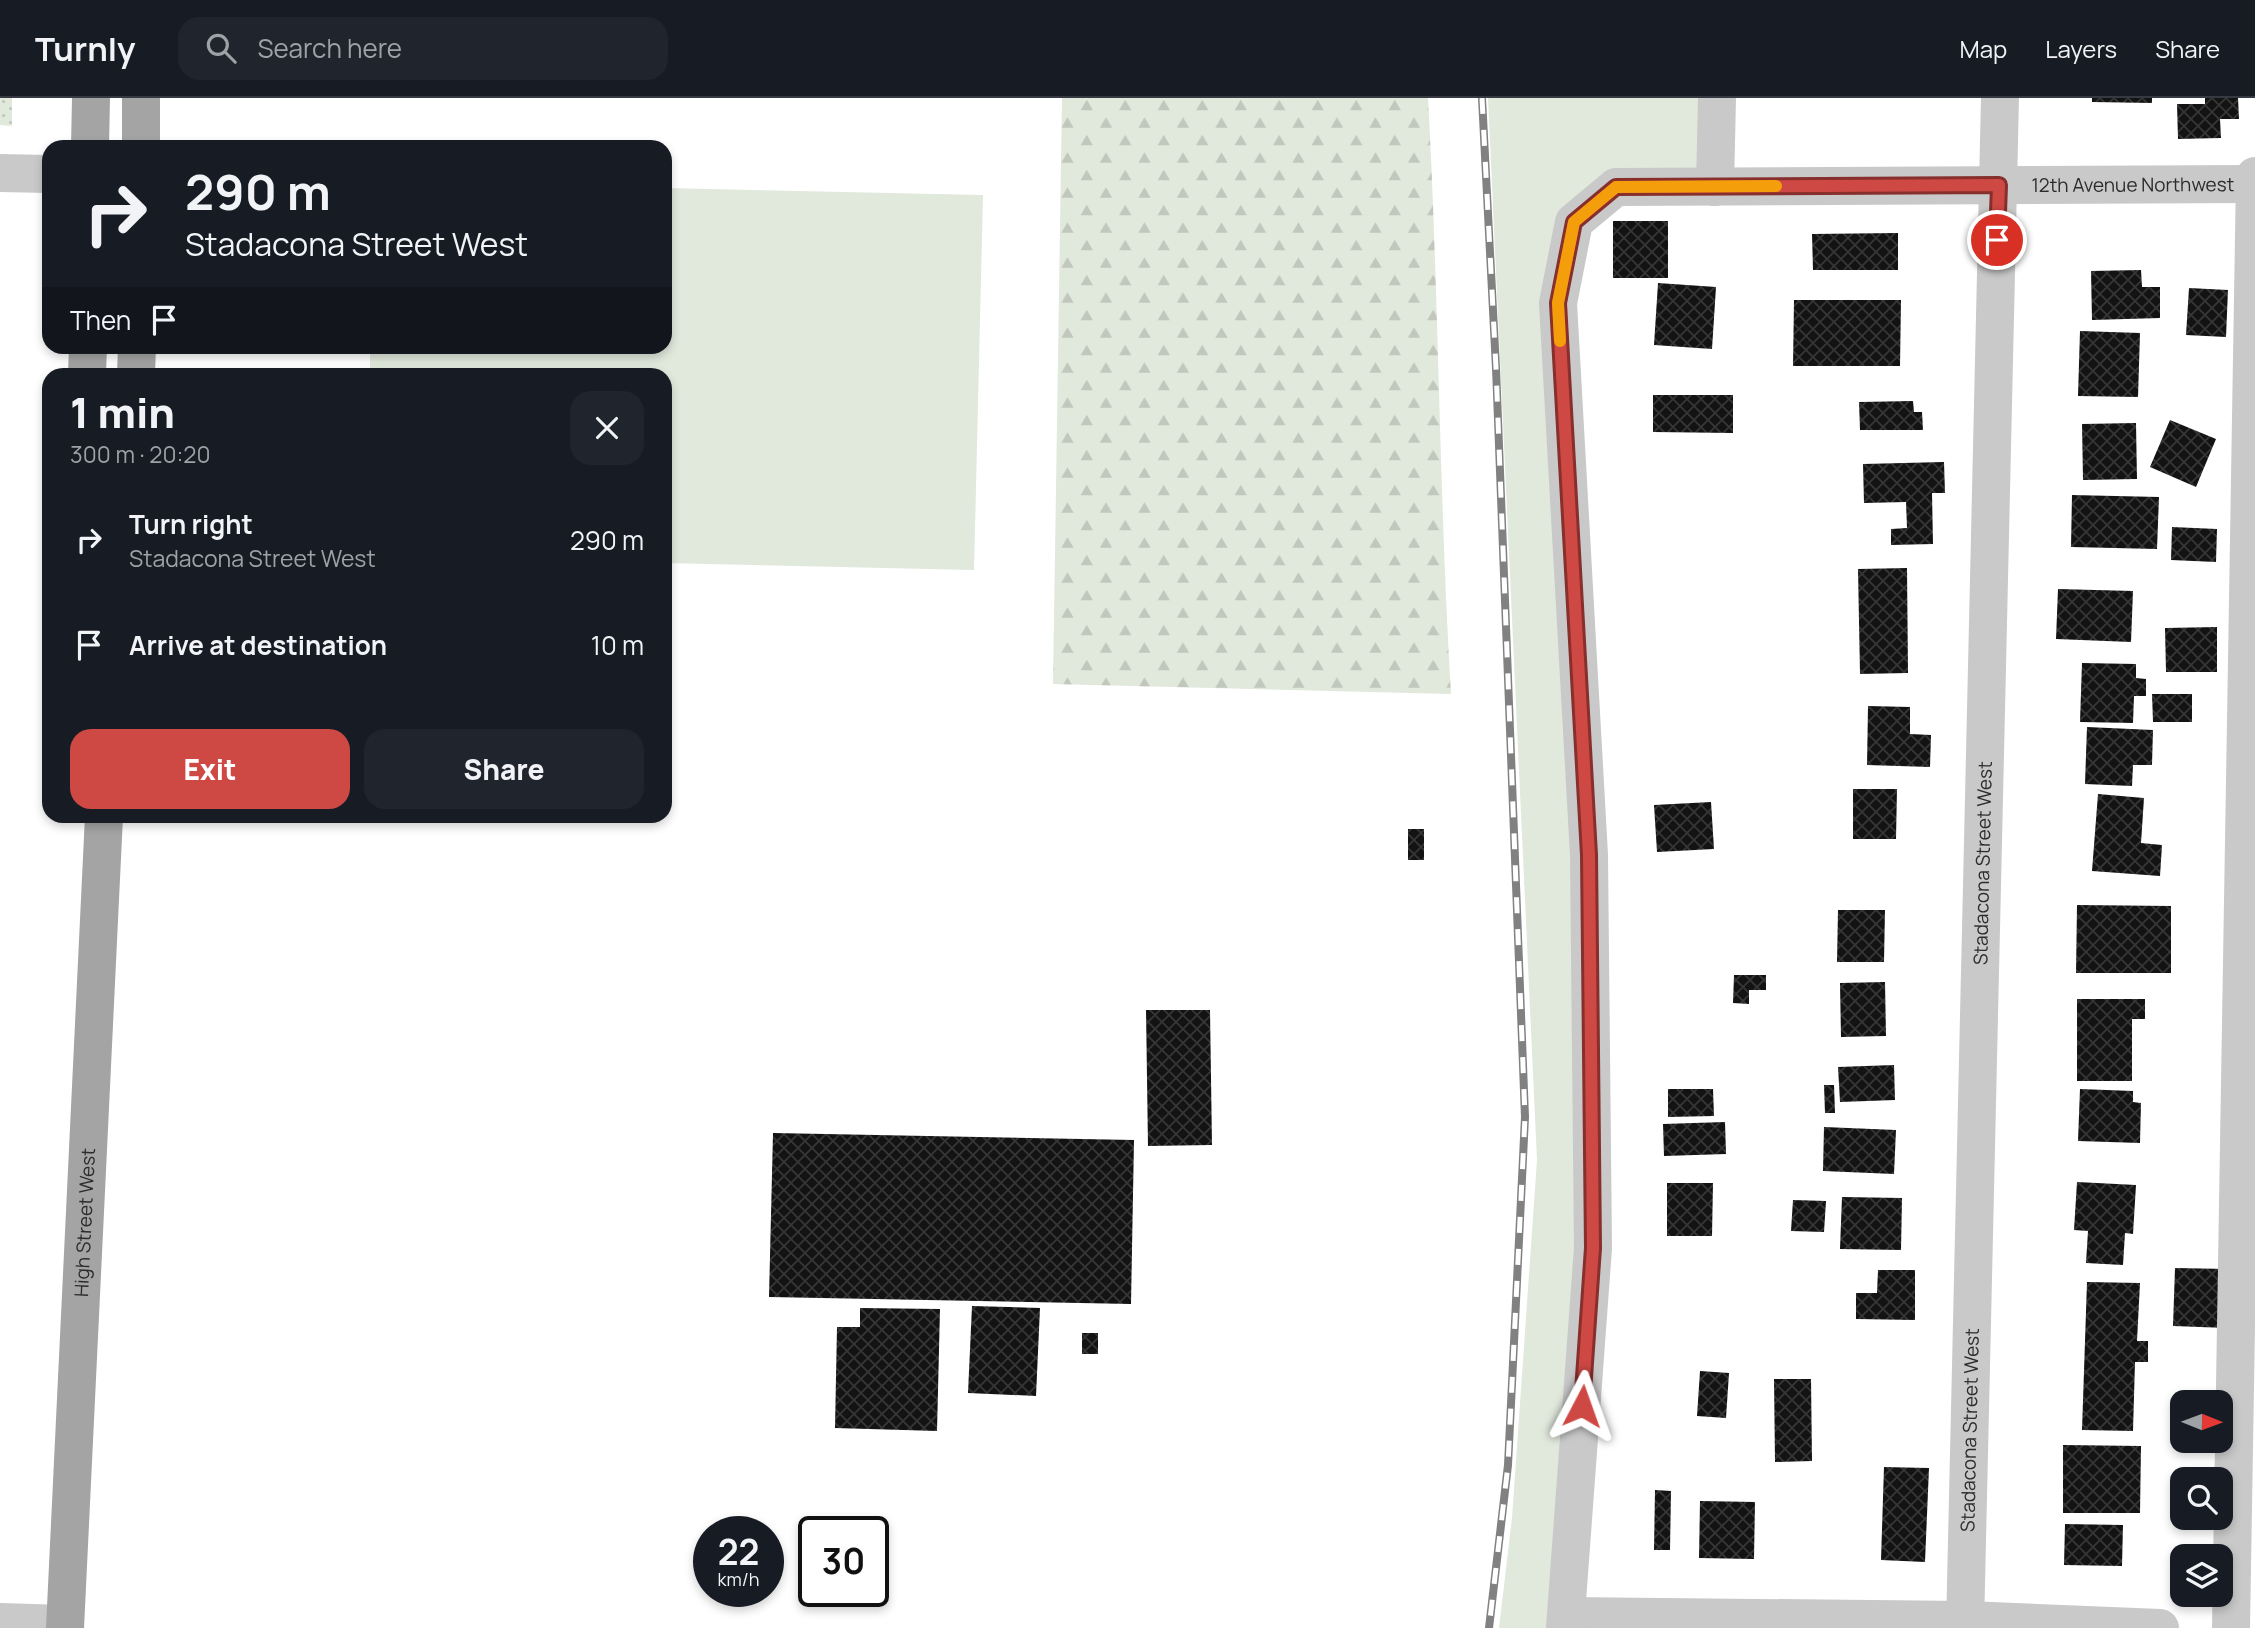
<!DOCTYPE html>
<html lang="en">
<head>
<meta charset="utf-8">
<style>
  :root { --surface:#171b24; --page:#20242c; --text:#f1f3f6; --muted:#9ea1a6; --line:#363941; --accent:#ce4844 }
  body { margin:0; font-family:Manrope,sans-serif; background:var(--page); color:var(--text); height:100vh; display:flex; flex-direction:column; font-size:26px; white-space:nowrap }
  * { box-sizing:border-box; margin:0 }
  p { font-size:23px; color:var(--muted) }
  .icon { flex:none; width:38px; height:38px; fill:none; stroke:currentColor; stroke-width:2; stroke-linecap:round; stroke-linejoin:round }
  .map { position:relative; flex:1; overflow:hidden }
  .details { position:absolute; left:42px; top:270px; width:630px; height:455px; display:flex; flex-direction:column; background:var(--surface); border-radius:21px; box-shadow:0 4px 10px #0003 }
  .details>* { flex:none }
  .hud { position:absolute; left:42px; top:42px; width:630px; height:214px; border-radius:21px; box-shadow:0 4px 10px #0003; background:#171b24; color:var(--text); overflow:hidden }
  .needle { width:46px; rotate:91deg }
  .buttons { position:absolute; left:2170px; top:1292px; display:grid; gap:14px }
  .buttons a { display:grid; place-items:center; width:63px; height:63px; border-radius:14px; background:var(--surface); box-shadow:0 4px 10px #0003; font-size:35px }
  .speed { position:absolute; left:693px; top:1418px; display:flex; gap:14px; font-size:35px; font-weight:700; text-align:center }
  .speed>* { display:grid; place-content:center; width:91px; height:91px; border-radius:50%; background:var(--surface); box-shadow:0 4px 10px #0003; line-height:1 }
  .speed small { font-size:18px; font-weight:400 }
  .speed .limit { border:4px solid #111; border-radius:10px; background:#fff; color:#111 }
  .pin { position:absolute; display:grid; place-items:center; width:60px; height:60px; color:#fff; margin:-30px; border:4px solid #fff; border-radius:50%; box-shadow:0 2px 7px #0007 }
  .me { position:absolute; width:77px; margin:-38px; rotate:4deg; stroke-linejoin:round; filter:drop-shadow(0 0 5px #0008) }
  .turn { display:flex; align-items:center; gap:24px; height:147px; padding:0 28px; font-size:32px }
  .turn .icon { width:91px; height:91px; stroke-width:2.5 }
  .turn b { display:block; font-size:49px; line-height:60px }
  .then { display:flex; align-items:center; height:66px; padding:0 28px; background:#0003; gap:14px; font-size:26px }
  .round { display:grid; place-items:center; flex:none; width:74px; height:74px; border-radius:21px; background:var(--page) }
  .headline { display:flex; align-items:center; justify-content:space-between; height:119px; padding:0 28px }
  h1 { font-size:42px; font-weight:800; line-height:52px }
  .cta { display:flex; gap:14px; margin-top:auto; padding:14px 28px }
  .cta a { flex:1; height:80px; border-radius:21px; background:var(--accent); color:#fff; font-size:28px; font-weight:800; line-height:80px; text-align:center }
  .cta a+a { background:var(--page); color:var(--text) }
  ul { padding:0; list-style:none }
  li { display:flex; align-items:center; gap:21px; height:105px; padding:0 28px }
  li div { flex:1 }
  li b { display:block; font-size:26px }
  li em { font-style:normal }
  header { display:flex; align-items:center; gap:42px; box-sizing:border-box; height:98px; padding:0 35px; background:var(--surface); border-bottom:2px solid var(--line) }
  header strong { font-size:33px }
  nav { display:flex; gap:38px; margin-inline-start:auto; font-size:24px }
  .search { width:490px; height:63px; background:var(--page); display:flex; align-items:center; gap:18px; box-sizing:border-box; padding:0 24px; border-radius:21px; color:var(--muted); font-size:26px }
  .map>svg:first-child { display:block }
  .grass { fill:#e1e8dc }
  .forest { fill:url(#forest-firs) }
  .park { fill:url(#park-dots) }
  .building { fill:url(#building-cross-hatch) }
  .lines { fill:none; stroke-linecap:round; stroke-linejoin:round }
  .minor { stroke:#c9c9c9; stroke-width:38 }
  .major { stroke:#a4a4a4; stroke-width:38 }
  .rail-casing { stroke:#818181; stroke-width:8 }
  .rail { stroke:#fff; stroke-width:5; stroke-dasharray:16; stroke-linecap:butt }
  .route-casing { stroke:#862f2c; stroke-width:18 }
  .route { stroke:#ce4844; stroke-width:12 }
  .slow { stroke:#f59e0b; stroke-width:12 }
  .labels { text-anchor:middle; stroke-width:7; stroke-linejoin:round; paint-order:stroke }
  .street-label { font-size:19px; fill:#2c2c2c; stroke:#fff }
</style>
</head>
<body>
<header>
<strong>Turnly</strong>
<div class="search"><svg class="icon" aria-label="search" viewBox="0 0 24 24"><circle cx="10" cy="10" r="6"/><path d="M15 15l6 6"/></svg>Search here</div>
<nav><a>Map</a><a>Layers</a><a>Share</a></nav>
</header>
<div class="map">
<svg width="2255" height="1530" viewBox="0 0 2255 1530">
  <defs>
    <pattern id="forest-firs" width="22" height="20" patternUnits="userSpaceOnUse" patternTransform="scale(1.75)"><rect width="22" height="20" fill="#e1e8dc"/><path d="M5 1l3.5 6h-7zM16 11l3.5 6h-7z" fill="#c1c7bd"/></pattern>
    <pattern id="park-dots" width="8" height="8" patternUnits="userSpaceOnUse" patternTransform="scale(1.75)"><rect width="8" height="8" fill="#e1e8dc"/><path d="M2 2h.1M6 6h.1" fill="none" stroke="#c1c7bd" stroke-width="1.8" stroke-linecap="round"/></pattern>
    <pattern id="building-cross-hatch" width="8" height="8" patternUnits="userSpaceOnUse" patternTransform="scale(1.75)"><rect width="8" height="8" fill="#131313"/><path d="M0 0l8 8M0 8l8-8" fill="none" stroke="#363636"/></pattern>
  </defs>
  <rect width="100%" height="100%" fill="#fff"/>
  <!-- grass -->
  <path class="grass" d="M1488 0H1717L1715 89H1616L1574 124 1589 757 1565 1530H1499L1512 1420 1537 1062Z
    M665 90 983 97 974 472 665 465V276H370V249L665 248Z"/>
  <!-- forest -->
  <path class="forest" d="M1062 0H1428C1439 199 1439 397 1451 596L1053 586Z"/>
  <!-- park -->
  <path class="park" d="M0 0H12V28L0 27Z"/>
  <!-- building -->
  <path class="building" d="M2092 0H2152V5L2092 4Z
    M2205 0H2238L2239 21H2220L2221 40 2178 41 2177 6H2205Z
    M1613 123H1668V180H1613Z
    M1898 135V172H1813L1812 136Z
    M2141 172 2142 189H2160V220L2092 222 2091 173Z
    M1658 185 1716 189 1712 251 1654 247Z
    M2189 190 2228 192 2226 239 2186 237Z
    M1794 202H1901L1900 268H1793Z
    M2080 233 2140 235 2138 299 2078 298Z
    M1653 297H1733V335L1653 334Z
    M1913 303 1914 314H1922L1923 332H1860L1859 304Z
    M2170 322 2216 341 2196 389 2150 369Z
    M2136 325 2137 381 2083 382 2082 326Z
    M1944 364 1945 395H1932L1933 446 1891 447V431L1907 430 1906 404 1864 405 1863 366Z
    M2072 397 2159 399 2157 451 2071 449Z
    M2172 429 2217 431 2216 464 2171 462Z
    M1907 470 1908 575 1860 576 1858 471Z
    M2058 491 2133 493 2131 544 2056 541Z
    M2217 529V574H2166L2165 530Z
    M2082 565 2136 566V580L2146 581V598H2134L2133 625 2080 624Z
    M2152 596H2192V624H2153Z
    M1868 608 1910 609V636L1931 637 1930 669 1867 667Z
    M2087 629 2153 632 2152 667H2133L2132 688 2085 686Z
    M1853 691H1897L1896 741H1853Z
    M2098 696 2144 700 2141 745 2162 747 2160 778 2092 773Z
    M1711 704 1714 751 1657 754 1654 707Z
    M1408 731H1424V762H1408Z
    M2077 807 2171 808V875H2076Z
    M1838 812H1885L1884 864H1837Z
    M1734 877H1766V892H1749V906L1733 905Z
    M1885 884 1886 938 1841 939 1840 885Z
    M2077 901H2145V921H2132V983H2077Z
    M1146 912H1210L1212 1047 1148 1048Z
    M1894 967 1895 1002 1840 1004 1838 969Z
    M1824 987H1834L1835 1015H1825Z
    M1668 991H1713L1714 1018 1668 1019Z
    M2080 991 2133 993V1004L2141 1005 2140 1045 2078 1043Z
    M1725 1024 1726 1056 1664 1058 1663 1026Z
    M1824 1029 1896 1032 1894 1076 1823 1073Z
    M773 1035 1134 1042 1131 1206 769 1199Z
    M2077 1084 2136 1087 2133 1136 2125 1135 2123 1167 2086 1165 2088 1133 2074 1132Z
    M1667 1085H1713L1712 1138H1667Z
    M1842 1099 1902 1100 1901 1152 1840 1151Z
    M1793 1102 1826 1103 1824 1134 1791 1133Z
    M2175 1170 2228 1171 2227 1230 2173 1228Z
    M1878 1172H1915V1222L1856 1221V1195H1877Z
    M2087 1184 2140 1185 2137 1243H2148V1264H2135L2133 1333 2082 1332Z
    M972 1208 1040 1210 1036 1298 968 1295Z
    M860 1210 940 1211 937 1333 835 1330 837 1229H860Z
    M1082 1235H1098V1256H1082Z
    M1700 1273 1729 1275 1726 1320 1697 1318Z
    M1774 1281H1811L1812 1363 1775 1364Z
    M2063 1347 2141 1348 2140 1415H2063Z
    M1884 1369 1929 1370 1925 1464 1881 1462Z
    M1655 1392 1671 1393 1670 1452H1654Z
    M1700 1403 1755 1404 1754 1461 1699 1460Z
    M2065 1426 2123 1427 2122 1468 2064 1467Z"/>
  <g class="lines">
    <!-- minor -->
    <g class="minor">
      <path d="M0 75 49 76"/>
      <path d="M1715 89 1717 0"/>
      <path d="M1567 1518 1966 1522 2160 1530"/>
      <path d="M0 1524 65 1526"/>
      <path id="s1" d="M1565 1530 1593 1150 1589 757 1558 205 1574 124 1616 89 2255 86"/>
      <path id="s2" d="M1965 1530 2000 0"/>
      <path d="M2231 1530 2255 78"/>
    </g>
    <!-- major -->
    <g class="major">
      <path d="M90 49 91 0"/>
      <path d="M141 49V0"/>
      <path d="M87 276 88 248"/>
      <path d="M136 276 137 248"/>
      <path id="s3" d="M65 1530 104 718"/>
    </g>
    <!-- rail casing -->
    <g class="rail-casing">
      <path id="rail" d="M1482 0 1496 270 1525 1019 1508 1367 1489 1530"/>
    </g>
    <!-- rail -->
    <use href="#rail" class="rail"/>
  </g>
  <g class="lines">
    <!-- route casing -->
    <g class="route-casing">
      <path id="route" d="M1582 1308 1593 1150 1589 757 1558 205 1574 124 1616 89 1999 87 1997 142"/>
    </g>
    <!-- route -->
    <use href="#route" class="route"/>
    <!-- slow -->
    <path class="slow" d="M1560 243 1558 205 1574 124 1616 89 1776 88"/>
  </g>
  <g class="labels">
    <!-- street labels -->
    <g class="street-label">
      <text dy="7" stroke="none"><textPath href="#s1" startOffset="1981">12th Avenue Northwest</textPath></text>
      <text dy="7" stroke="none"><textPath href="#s2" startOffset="765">Stadacona Street West</textPath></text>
      <text dy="7" stroke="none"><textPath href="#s3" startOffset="406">High Street West</textPath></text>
      <text dy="7" stroke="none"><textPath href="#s2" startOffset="198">Stadacona Street West</textPath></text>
    </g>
  </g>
</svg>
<div class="buttons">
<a><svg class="needle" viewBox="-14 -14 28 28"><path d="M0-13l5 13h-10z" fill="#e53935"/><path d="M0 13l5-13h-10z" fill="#9ea1a6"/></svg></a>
<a><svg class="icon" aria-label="search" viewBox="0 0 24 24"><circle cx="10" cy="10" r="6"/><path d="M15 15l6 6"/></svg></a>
<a><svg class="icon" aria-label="layers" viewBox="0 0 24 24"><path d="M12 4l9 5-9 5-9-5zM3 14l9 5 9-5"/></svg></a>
</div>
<div class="speed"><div>22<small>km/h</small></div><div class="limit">30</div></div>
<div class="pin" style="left:1997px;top:142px;background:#d93025"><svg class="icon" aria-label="arrive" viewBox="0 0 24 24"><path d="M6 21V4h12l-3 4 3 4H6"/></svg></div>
<svg class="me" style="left:1582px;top:1308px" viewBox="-20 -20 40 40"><path d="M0-17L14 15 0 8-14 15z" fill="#ce4844" stroke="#fff" stroke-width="4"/></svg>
<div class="hud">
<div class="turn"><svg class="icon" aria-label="right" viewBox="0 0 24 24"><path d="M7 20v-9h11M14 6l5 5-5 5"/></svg><div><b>290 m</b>Stadacona Street West</div></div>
<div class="then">Then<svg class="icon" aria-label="arrive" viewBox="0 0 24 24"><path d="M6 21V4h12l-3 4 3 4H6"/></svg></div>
</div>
<section class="details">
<div class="headline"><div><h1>1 min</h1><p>300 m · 20:20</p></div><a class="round"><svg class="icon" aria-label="close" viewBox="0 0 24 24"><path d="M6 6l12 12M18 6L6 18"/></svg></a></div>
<ul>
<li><svg class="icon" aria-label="right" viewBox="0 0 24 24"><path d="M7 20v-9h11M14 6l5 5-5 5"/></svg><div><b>Turn right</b><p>Stadacona Street West</p></div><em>290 m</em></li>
<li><svg class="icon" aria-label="arrive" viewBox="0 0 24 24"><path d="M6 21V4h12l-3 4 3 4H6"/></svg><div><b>Arrive at destination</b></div><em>10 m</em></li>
</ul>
<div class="cta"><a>Exit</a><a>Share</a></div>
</section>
</div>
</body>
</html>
